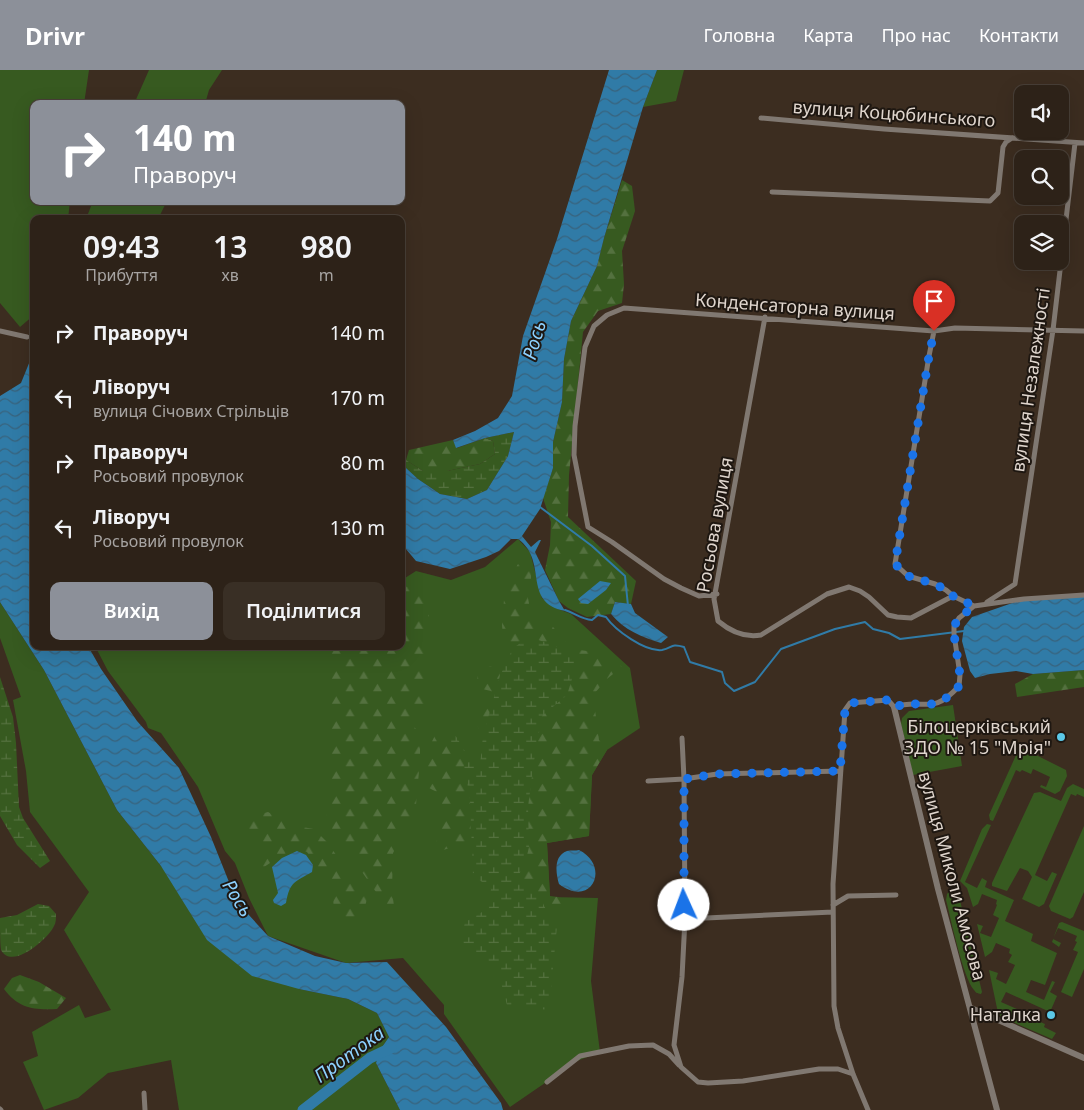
<!DOCTYPE html>
<html lang="uk">
<head>
<meta charset="utf-8">
<style>
  :root { --surface:#2d2218; --page:#392f25; --text:#f1f3f6; --muted:#a7a4a2; --line:#483f37; --accent:#8c9099 }
  body { margin:0; font-family:"Noto Sans",sans-serif; background:var(--page); color:var(--text); height:100vh; display:flex; flex-direction:column; font-size:19px; white-space:nowrap }
  * { box-sizing:border-box; margin:0 }
  p { font-size:16px; color:var(--muted) }
  .icon { flex:none; width:28px; height:28px; fill:none; stroke:currentColor; stroke-width:2; stroke-linecap:round; stroke-linejoin:round }
  .map { position:relative; flex:1; overflow:hidden }
  .drawer { position:absolute; left:30px; top:145px; width:375px; height:435px; display:flex; flex-direction:column; background:var(--surface); border-radius:10px; box-shadow:0 5px 20px #0002,0 0 0 1px var(--line) }
  .drawer>* { flex:none }
  .hud { position:absolute; left:30px; top:30px; width:375px; height:105px; border-radius:10px; box-shadow:0 5px 20px #0002,0 0 0 1px var(--line); background:#8c9099; color:#fff; overflow:hidden }
  .buttons { position:absolute; left:1014px; top:15px; display:grid; gap:10px }
  .buttons a { display:grid; place-items:center; width:55px; height:55px; border-radius:10px; background:var(--surface); box-shadow:0 5px 20px #0002,0 0 0 1px var(--line); font-size:25px }
  .pin { position:absolute; display:grid; place-items:center; width:42px; height:42px; color:#fff; margin:-51px -21px; border-radius:50% 50% 50% 0; rotate:-45deg; box-shadow:0 0 5px #0007 }
  .pin .icon { rotate:45deg }
  .me { position:absolute; width:55px; margin:-28px; rotate:358deg; stroke-linejoin:round; filter:drop-shadow(0 0 4px #0008) }
  .turn { display:flex; align-items:center; gap:18px; height:105px; padding:0 20px; font-size:22px }
  .turn .icon { width:65px; height:65px; stroke-width:2.5 }
  .turn b { display:block; font-size:35px; line-height:42px }
  .eta { display:flex; justify-content:space-evenly; align-items:center; height:85px; text-align:center }
  .eta b { font-size:30px; font-weight:600; line-height:35px }
  .button { display:flex; gap:10px; margin-top:auto; padding:10px 20px }
  .button a { flex:1; height:58px; border-radius:10px; background:var(--accent); color:#fff; font-size:20px; font-weight:600; line-height:58px; text-align:center }
  .button a+a { background:var(--page); color:var(--text) }
  ul { padding:0; list-style:none }
  li { display:flex; align-items:center; gap:15px; height:65px; padding:0 20px }
  li div { flex:1 }
  li b { display:block; font-size:19px }
  li em { font-style:normal }
  header { display:flex; align-items:center; gap:30px; box-sizing:border-box; height:70px; padding:0 25px; background:var(--accent); color:#fff }
  header strong { font-size:24px }
  nav { display:flex; gap:28px; margin-inline-start:auto; font-size:18px }
  .map>svg:first-child { display:block }
  .green { fill:#375a20 }
  .forest { fill:url(#forest-firs) }
  .wetland { fill:url(#wetland-marsh) }
  .water { fill:url(#water-waves) }
  .lines { fill:none; stroke-linecap:round; stroke-linejoin:round }
  .stream { stroke:#307ba7; stroke-width:2 }
  .river { stroke:#307ba7; stroke-width:11 }
  .minor { stroke:#807871; stroke-width:5 }
  .tertiary { stroke:#807871; stroke-width:6 }
  .route { stroke:#1a73e8; stroke-width:9; stroke-dasharray:0 16.2 }
  .poi-dot { fill:#5bc8e7; stroke:#1e1711; stroke-width:2 }
  .labels { text-anchor:middle; stroke-width:4; stroke-linejoin:round; paint-order:stroke }
  .street-label { font-size:18px; fill:#dfd5cd; stroke:#1e1711 }
  .poi-label { font-size:18px; fill:#dfd5cd; stroke:#1e1711; text-anchor:end }
  .water-label { font-size:19px; font-style:italic; fill:#8dd1fe; stroke:#1e1711 }
</style>
</head>
<body>
<header>
<strong>Drivr</strong>
<nav><a>Головна</a><a>Карта</a><a>Про нас</a><a>Контакти</a></nav>
</header>
<div class="map">
<svg width="1084" height="1040" viewBox="0 0 1084 1040">
  <defs>
    <pattern id="forest-firs" width="22" height="20" patternUnits="userSpaceOnUse" patternTransform="scale(1.25)"><rect width="22" height="20" fill="#375a20"/><path d="M5 1l3.5 6h-7zM16 11l3.5 6h-7z" fill="#54713f"/></pattern>
    <pattern id="wetland-marsh" width="20" height="14" patternUnits="userSpaceOnUse" patternTransform="scale(1.25)"><rect width="20" height="14" fill="#375a20"/><path d="M1 5h8M5 5V1M11 12h8M15 12V8" fill="none" stroke="#54713f"/></pattern>
    <pattern id="water-waves" width="16" height="10" patternUnits="userSpaceOnUse" patternTransform="scale(1.25)"><rect width="16" height="10" fill="#307ba7"/><path d="M0 5q4-4 8 0t8 0" fill="none" stroke="#38637d"/></pattern>
  </defs>
  <rect width="100%" height="100%" fill="#3c2d20"/>
  <!-- green -->
  <path class="green" d="M0 0H89L84 34H34V131H70L68 149H34V245L20 257 0 233Z
    M149 0H222L209 20 205 34H134Z
    M657 0H684L676 31 643 37Z
    M93 131H167L158 149H86Z
    M518 469 530 482 542 528 558 539 571 544 630 598 640 658 607 680 592 705 589 766 547 773 550 827 598 828 591 911 600 982 577 991 510 1037 444 944V935L403 888 346 893 268 866 249 828 235 793 225 781 198 717 161 663 148 658 146 652 108 601 95 576H401V508H405L416 501 451 510 485 497Z
    M0 532 44 600 117 740 161 796 299 919 348 929 377 943 389 967 380 980 376 993 400 1040H179L171 990 108 1003 78 1028 44 1040 23 992 38 986 32 962 79 935 85 948 111 940 64 860 89 822 30 742 26 701 13 630 21 627 0 568Z
    M953 635 962 696 913 705 901 654 902 648 909 641Z
    M1024 679 1066 700 1067 706 1060 721 1055 724 1040 717 1041 715 1046 717 1050 707 1033 699 1031 704 1022 700 1020 702 1016 700 993 751 990 750 989 745 1017 683 1020 680Z
    M1073 714 1084 719V727L1077 724 1076 726 1071 724 1035 805 1047 811 1052 802 1057 804 1044 834 1039 837 1022 829 1032 807 1028 801 1020 798 1007 821 992 816V813L1034 723 1040 722 1061 731 1067 718Z
    M987 754 991 755 965 812 977 818 982 808 987 811 985 817 1014 830 1005 851 1033 864 1031 871 1057 883 1045 915 1031 910 1026 922 1044 930 1052 911 1055 912 1050 922 1057 926 1050 942 1006 922 1001 932 1039 949 1038 951 1045 954 1044 957 1056 963 1052 969 1001 947 998 943 989 900 998 903 996 909 1006 914 1015 895 1008 892 1012 885 1009 883 1010 879 996 873 992 882 985 887 977 854 983 856 980 863 991 867 999 848 993 845 997 835 996 834 997 830 982 824 978 834 973 837 967 818 960 811 982 759Z
    M1084 756V822L1073 847 1070 849 1051 841 1049 836Z
    M952 818H958L962 825 959 826 982 922 981 924C977 923 977 924 974 920 963 908 951 849 946 830L947 824Z
    M1062 852 1084 861V899L1072 927 1061 922 1078 882 1073 880 1077 872 1075 871 1077 866 1058 858 1053 869 1061 873 1059 877 1052 872 1059 853Z"/>
  <!-- forest -->
  <path class="forest" d="M622 110 632 116 635 141 622 181 624 214 622 233 598 241 583 262 569 405 568 447 636 511 631 534 615 532 611 544 587 547 568 538 559 531 545 500 550 475 551 452 543 428 553 398V372L562 332 564 289 571 251 597 196 604 168Z
    M485 368 493 371 495 384 480 394 447 401H423L406 390 409 380 453 370 457 378Z
    M518 494 531 497V510L527 523 532 549 553 557 572 579 587 581 602 587 614 589 622 597 608 608 593 625 599 670 607 680 592 705 589 766 547 773 550 826 558 827 564 832 559 841 548 844 539 825 529 823 519 804 525 794 497 655 480 662 472 642 488 632 491 621 478 618 477 605 490 596 500 599 499 628 513 578 510 584 504 577 502 555 505 517Z
    M401 516 425 519 430 524 424 637 411 652 420 665V690L416 735 408 756 393 783 392 818 394 837 387 838 331 757 326 743 331 653 329 576H401Z
    M1084 600V617L1017 627 1015 614 1033 604Z
    M437 662 454 663 450 671 463 689 470 729 471 772 443 780 436 774 442 750 441 724 427 717C426 694 425 682 437 662Z
    M268 742 296 756 314 759 327 772 367 829 360 855 348 850 334 841 333 827 316 795 307 782 297 779 282 785 261 799 257 792 260 781C254 773 245 766 240 757L257 745Z
    M20 905 39 912 66 928 57 939C34 940 19 939 4 919L12 908Z"/>
  <!-- wetland -->
  <path class="wetland" d="M514 362 508 386 487 420 467 429 440 424 418 409 406 398V390L423 401H447L480 394 495 384 493 371 485 368Z
    M530 567 558 577 577 593 567 625 542 646 534 691 528 737 529 777 525 794 519 804 529 823 539 825 548 844 557 856 549 940 507 935 497 897 474 888 460 876 465 852 489 838 491 819 473 805 470 729 463 689 450 671 454 663 469 688 480 695 483 666 500 606 513 578Z
    M0 607 13 647 16 673 19 737 23 748 50 791 40 798 17 775 0 746Z
    M38 834 49 836 56 844C56 848 56 853 54 856 49 868 12 901 1 880 0 872 0 857 0 848L17 845Z"/>
  <!-- water -->
  <path class="water" d="M609 0H657L643 37 604 168 597 196 571 251 564 289 562 332 553 372V398L540 439 522 466 531 477 539 470H541L535 482 559 531 565 541C521 532 549 491 518 469H511L499 481 486 487 450 499 416 491 401 473V397L406 398 418 409 440 424 467 429 487 420 508 386 514 362 485 368 456 378 453 370 475 361 498 348 512 326 523 266 557 169Z
    M34 281V406L32 456 34 462V576H88L101 599 137 651 179 698 211 767 237 832 268 866 315 886 346 893 387 892 446 957 501 1033 503 1040H400L376 993 380 980 389 967 377 943 348 929 299 919 252 906 207 870 161 796 117 740 44 600 0 532V326L21 313Z
    M600 511 611 513 606 520 588 534 581 533 578 529Z
    M1084 526V600L1033 604 1016 601 990 604 975 608 970 601 962 571 964 557 972 547 1024 529Z
    M615 532 631 534 635 543 668 567 661 573C642 567 624 560 611 544Z
    M579 780C611 796 592 839 559 814 556 804 553 786 567 781 570 780 576 781 579 780Z
    M297 781 306 785 313 795 312 802C295 812 290 811 286 833L281 836 274 833 273 830 278 823 272 797 282 788Z"/>
  <g class="lines">
    <!-- stream -->
    <path class="stream" d="M540 437 592 476 625 506 628 536
      M565 540C575 543 581 549 592 550L598 545 606 547C615 560 645 582 662 580 673 578 670 573 684 577L690 592 722 602 725 613 734 621 755 612 781 579 835 559 865 552 873 559 889 563 900 569 964 561"/>
    <!-- river -->
    <path class="river" d="M303 1040 370 988 391 978"/>
    <!-- minor -->
    <path class="minor" d="M761 48 884 59 1084 73
      M772 122 990 131 998 123 1003 77 1006 72 1012 68
      M765 247 714 529 718 551C730 561 745 568 761 565L827 524 849 517 860 521 869 527 888 545 897 547 911 548 953 526
      M0 261 27 267
      M934 261 929 286 895 494 908 506 935 514 946 520 953 526 974 536
      M717 524 699 526 681 518 664 509 612 472 588 457 574 385 575 356 585 277 594 256 607 245 624 238 934 261 955 258 1084 261
      M987 532 1015 514 1053 260 1075 73
      M682 668 684 709 685 849 682 907 674 975 681 997 698 1012 708 1013 743 1011 819 999H838L853 1004
      M648 711 684 709 717 704 840 701
      M833 835 848 826 896 825
      M685 849 833 842
      M547 1012 580 986 629 976 653 975 669 984 679 995
      M144 1023 145 1040
      M0 1039 1 1040
      M868 1040 853 1004 838 958 834 936 833 814 845 640 850 633 888 630 894 637C925 627 931 647 959 616L960 605 954 564V556L959 548 974 536 1024 529 1084 525"/>
    <!-- tertiary -->
    <path class="tertiary" d="M894 637 938 819 997 1040
      M971 938 1084 988"/>
  </g>
  <g class="lines">
    <!-- route -->
    <path class="route" d="M684 835V709L717 704 840 701 845 640 850 633 888 630 894 637C925 627 931 647 959 616L960 605 954 564V556L959 548 974 536 953 526 946 520 935 514 908 506 895 494 929 286 934 261"/>
  </g>
  <!-- markers -->
  <g class="poi-dot">
    <circle cx="1061" cy="667" r="5"/>
    <circle cx="1051" cy="945" r="5"/>
  </g>
  <g class="labels">
    <!-- street labels -->
    <g class="street-label">
      <text transform="translate(894 44) rotate(4)" y="6">вулиця Коцюбинського</text>
      <text transform="translate(795 237) rotate(4)" y="6">Конденсаторна вулиця</text>
      <text transform="translate(1031 310) rotate(-82)" y="6">вулиця Незалежності</text>
      <text transform="translate(715 455) rotate(-80)" y="6">Росьова вулиця</text>
      <text transform="translate(952 806) rotate(75)" y="6">вулиця Миколи Амосова</text>
    </g>
    <!-- poi labels -->
    <g class="poi-label">
      <text x="1051" y="663">Білоцерківський<tspan x="1051" dy="21">ЗДО № 15 "Мрія"</tspan></text>
      <text x="1041" y="951">Наталка</text>
    </g>
    <!-- water labels -->
    <g class="water-label">
      <text transform="translate(534 270) rotate(-74)" y="7">Рось</text>
      <text transform="translate(238 828) rotate(58)" y="7">Рось</text>
      <text transform="translate(349 984) rotate(-36)" y="7">Протока</text>
    </g>
  </g>
</svg>
<div class="buttons">
<a><svg class="icon" aria-label="sound" viewBox="0 0 24 24"><path d="M4 9h4l5-4v14l-5-4H4zM17 9q2 3 0 6"/></svg></a>
<a><svg class="icon" aria-label="search" viewBox="0 0 24 24"><circle cx="10" cy="10" r="6"/><path d="M15 15l6 6"/></svg></a>
<a><svg class="icon" aria-label="layers" viewBox="0 0 24 24"><path d="M12 4l9 5-9 5-9-5zM3 14l9 5 9-5"/></svg></a>
</div>
<div class="pin" style="left:934px;top:261px;background:#d93025"><svg class="icon" aria-label="arrive" viewBox="0 0 24 24"><path d="M6 21V4h12l-3 4 3 4H6"/></svg></div>
<svg class="me" style="left:684px;top:835px" viewBox="-20 -20 40 40"><circle r="19" fill="#fff"/><path d="M0-13L10 11 0 6-10 11z" fill="#1a73e8"/></svg>
<div class="hud">
<div class="turn"><svg class="icon" aria-label="right" viewBox="0 0 24 24"><path d="M7 20v-9h11M14 6l5 5-5 5"/></svg><div><b>140 m</b>Праворуч</div></div>
</div>
<section class="drawer">
<div class="eta">
<div><b>09:43</b><p>Прибуття</p></div>
<div><b>13</b><p>хв</p></div>
<div><b>980</b><p>m</p></div>
</div>
<ul>
<li><svg class="icon" aria-label="right" viewBox="0 0 24 24"><path d="M7 20v-9h11M14 6l5 5-5 5"/></svg><div><b>Праворуч</b></div><em>140 m</em></li>
<li><svg class="icon" aria-label="left" viewBox="0 0 24 24"><path d="M17 20v-9H6M10 6l-5 5 5 5"/></svg><div><b>Ліворуч</b><p>вулиця Січових Стрільців</p></div><em>170 m</em></li>
<li><svg class="icon" aria-label="right" viewBox="0 0 24 24"><path d="M7 20v-9h11M14 6l5 5-5 5"/></svg><div><b>Праворуч</b><p>Росьовий провулок</p></div><em>80 m</em></li>
<li><svg class="icon" aria-label="left" viewBox="0 0 24 24"><path d="M17 20v-9H6M10 6l-5 5 5 5"/></svg><div><b>Ліворуч</b><p>Росьовий провулок</p></div><em>130 m</em></li>
</ul>
<div class="button"><a>Вихід</a><a>Поділитися</a></div>
</section>
</div>
</body>
</html>
